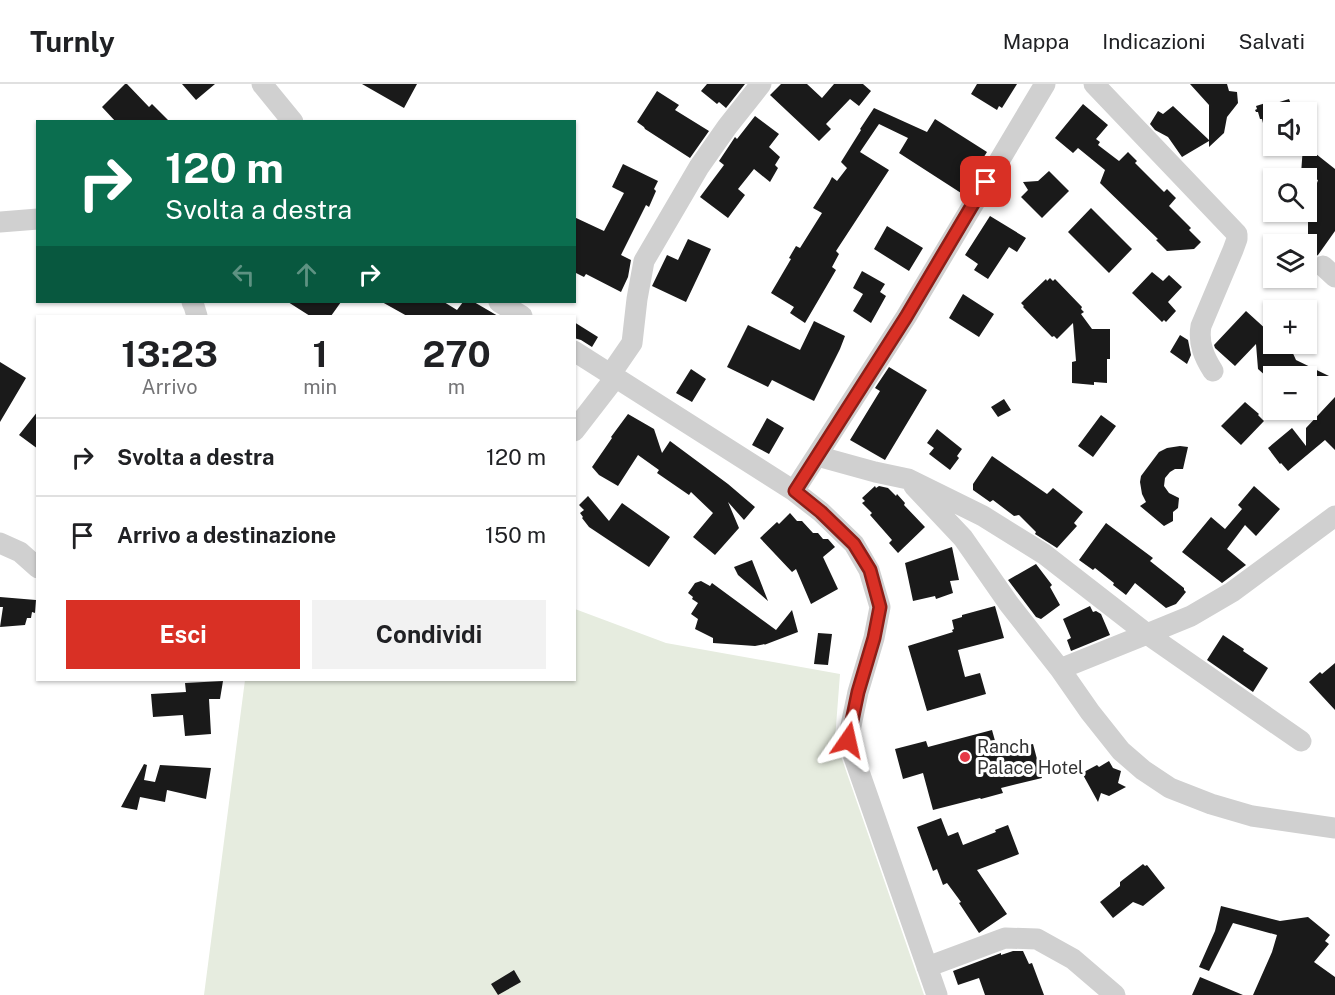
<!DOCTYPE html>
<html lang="it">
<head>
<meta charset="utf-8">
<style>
  :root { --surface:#fff; --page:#f2f2f2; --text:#202124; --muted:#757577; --line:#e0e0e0; --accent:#d93025 }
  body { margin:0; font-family:"Public Sans",sans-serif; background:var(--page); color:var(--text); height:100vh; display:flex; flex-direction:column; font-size:22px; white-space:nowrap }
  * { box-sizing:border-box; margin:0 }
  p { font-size:20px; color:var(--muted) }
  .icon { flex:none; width:33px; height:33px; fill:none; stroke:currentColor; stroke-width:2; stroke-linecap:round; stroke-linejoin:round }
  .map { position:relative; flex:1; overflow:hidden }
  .details { position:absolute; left:36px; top:231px; width:540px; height:366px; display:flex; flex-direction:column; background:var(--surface); border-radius:0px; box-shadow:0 2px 4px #0004 }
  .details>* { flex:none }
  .top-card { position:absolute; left:36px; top:36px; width:540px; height:183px; border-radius:0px; box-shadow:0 2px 4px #0004; background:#0b6e4f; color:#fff; overflow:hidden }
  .controls { position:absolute; left:1263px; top:18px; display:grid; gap:12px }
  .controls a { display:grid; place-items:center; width:54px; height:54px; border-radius:0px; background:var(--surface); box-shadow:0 2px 4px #0004; font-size:30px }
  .pin { position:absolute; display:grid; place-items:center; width:51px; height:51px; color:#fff; margin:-26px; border-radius:12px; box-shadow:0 3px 9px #0006 }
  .me { position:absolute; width:66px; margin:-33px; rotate:11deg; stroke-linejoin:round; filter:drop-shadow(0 0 4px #0008) }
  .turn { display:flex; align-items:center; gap:21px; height:126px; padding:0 30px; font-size:27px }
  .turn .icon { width:78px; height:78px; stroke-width:2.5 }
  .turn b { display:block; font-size:42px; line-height:51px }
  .lanes { display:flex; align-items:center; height:57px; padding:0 30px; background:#0003; justify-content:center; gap:30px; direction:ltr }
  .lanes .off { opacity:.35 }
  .eta { display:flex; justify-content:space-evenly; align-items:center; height:102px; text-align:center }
  .eta b { font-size:36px; font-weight:700; line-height:42px }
  .action { display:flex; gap:12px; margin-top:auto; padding:12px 30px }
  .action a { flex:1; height:69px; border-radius:0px; background:var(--accent); color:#fff; font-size:24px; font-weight:700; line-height:69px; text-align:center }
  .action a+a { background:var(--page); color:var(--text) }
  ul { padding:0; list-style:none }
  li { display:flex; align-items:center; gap:18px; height:78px; padding:0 30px; border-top:2px solid var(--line) }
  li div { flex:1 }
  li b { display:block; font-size:22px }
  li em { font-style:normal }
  header { display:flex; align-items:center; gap:36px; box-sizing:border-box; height:84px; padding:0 30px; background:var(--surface); border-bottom:2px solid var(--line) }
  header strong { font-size:28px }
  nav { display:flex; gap:33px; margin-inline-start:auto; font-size:21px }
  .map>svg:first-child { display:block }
  .green { fill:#e6ecdf }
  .building { fill:#1a1a1a }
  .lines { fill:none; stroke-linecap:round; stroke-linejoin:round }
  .minor { stroke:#d0d0d0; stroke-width:21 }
  .route-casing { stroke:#8d1f18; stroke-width:15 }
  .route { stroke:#d93025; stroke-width:10 }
  .poi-dot { fill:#e63946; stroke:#fff; stroke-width:2 }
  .labels { text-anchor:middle; stroke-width:6; stroke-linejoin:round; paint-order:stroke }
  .poi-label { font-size:18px; fill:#333; stroke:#fff; text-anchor:start }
</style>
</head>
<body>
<header>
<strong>Turnly</strong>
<nav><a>Mappa</a><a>Indicazioni</a><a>Salvati</a></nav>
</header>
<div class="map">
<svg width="1335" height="911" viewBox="0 0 1335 911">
  <rect width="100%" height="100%" fill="#fff"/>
  <!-- green -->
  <path class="green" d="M575 525 666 559 840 590 835 655 924 911H204L245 596H574Z"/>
  <!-- building -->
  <path class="building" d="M125 0H127L149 23 152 20 170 38H116L102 23Z
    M182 0H215L196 16Z
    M362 0H417L404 24Z
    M707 0H745L726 24 719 18 717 20 701 7Z
    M781 0H807L822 14 834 0H863L871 7 859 22 850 15 826 40 831 45 819 57 770 11Z
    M977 0H1017L1002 24 999 22 997 26 971 10Z
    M1190 0H1227L1229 7 1237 8 1238 19 1227 33 1224 49 1209 63V57L1182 73 1168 53 1155 46 1150 40 1158 27 1163 30 1173 22 1209 56V21Z
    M657 7 679 21 675 26 709 47 690 74 645 45 644 43 637 38Z
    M1289 15 1294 28H1274V59L1268 60 1262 35H1260L1258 28H1256L1255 26 1257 25 1256 22 1269 18 1270 21Z
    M1083 20 1108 41 1096 55 1100 58 1098 61 1119 77 1128 68 1137 77 1135 79 1164 108 1167 105 1176 114 1169 122 1191 144 1189 146 1201 158 1194 165 1167 167 1156 156 1158 155 1100 99 1105 86 1078 64 1073 69 1055 54Z
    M874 24 927 48 935 35 987 68 961 109 899 69 908 54 879 40 860 68 889 86 836 167 839 170 832 183 836 186 805 239 790 229 794 223 771 209 791 175 789 174 796 162 800 164 822 129 813 124 829 99 832 93 837 97 847 84 841 78 861 46 860 45Z
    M755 32 779 50 769 63 780 73 775 81 778 84 770 98 754 85 738 105 745 111 728 134 700 113 724 81 719 77 735 53 737 55Z
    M1303 62H1306L1335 85V147L1318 171 1314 173 1306 168V160H1302L1308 151V126L1318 96 1301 90Z
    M623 80 658 97 654 105 656 107 649 123 646 121 621 171 631 176 628 193 621 208 586 190 584 193 574 188V133L604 147 624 109 612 103Z
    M1049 87 1069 107 1042 134 1021 113 1028 106 1023 98 1038 97Z
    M1091 124 1132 165 1109 189 1068 148Z
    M990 132 1026 154 1017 168 1009 163 988 195 974 186 978 180 965 171Z
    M887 142 923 164 909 187 874 165Z
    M688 155 711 165 686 218 652 202 667 171 678 176Z
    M862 187 885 200 880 208 886 212 871 239 853 227 863 210 853 204Z
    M1152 188 1163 197 1169 191 1182 203 1168 218 1176 227 1166 238 1164 236 1162 238 1132 209Z
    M1050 194 1053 197 1055 195 1082 223 1081 225 1084 228 1081 230 1092 245H1110V275H1107V299L1094 298V301L1072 299V278L1076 277 1073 239 1057 255 1054 252 1052 253 1023 223 1024 222 1021 219 1046 195 1047 197Z
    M963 210 994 230 979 253 949 234Z
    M288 218H341L331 232H310Z
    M382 218H444L457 226 463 218H474L498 232H407Z
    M1246 227 1268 247 1263 251 1274 256V260H1280L1291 265 1296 276 1329 292H1270L1268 291 1267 293 1258 285 1256 260 1235 282 1215 264 1214 261Z
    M814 237 845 252 840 265 814 317 772 296 768 303 727 283 748 241 800 266Z
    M574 238 598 253 592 263 581 256 574 254Z
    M1180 251 1188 256 1191 271 1187 280 1170 268Z
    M0 278 26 294 0 338Z
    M889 283 927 306 885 376 850 356 880 307 875 304Z
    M691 285 706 295 692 318 676 309Z
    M1335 313V366L1325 356 1288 387 1281 379 1280 380 1268 364 1292 344 1306 362V344Z
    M1004 315 1011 326 998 333 991 323Z
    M1245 318 1259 330 1258 331 1264 337 1241 361 1221 342Z
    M38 327V365L19 351Z
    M628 330 654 345 662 369 670 357 728 400 755 423 744 436 728 418 739 444 715 471 693 453 713 429 691 408 689 411 657 389 659 386 638 371 618 402 599 391 592 383 612 354 611 353Z
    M1101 331 1116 342 1093 373 1078 362Z
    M767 334 784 344 769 370 752 361Z
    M937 345 962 365 957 372 959 374 950 386 929 370 934 364 927 359Z
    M1180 362 1188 363 1183 385H1175L1170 388 1165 394 1164 402 1169 409 1179 414 1178 424 1173 428V437L1164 442 1140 422 1146 418 1142 410 1140 398 1141 392 1159 368 1167 364Z
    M992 372 1047 410 1053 404 1083 428 1074 439 1077 442 1057 464 1035 450 1036 448 1019 431 1014 432 993 416 990 418 973 406V400Z
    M875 402 876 404 879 402 888 404 896 412 897 410 905 419 904 421 925 443 898 469 889 459 892 456 870 431 872 429 862 419 865 417 862 414Z
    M1254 402 1280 425 1256 452 1245 441 1227 465 1246 481 1222 499 1182 468 1211 433 1225 445 1242 425 1238 421Z
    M588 412 609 437 622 419 670 453 649 483 589 443 582 434 583 433 580 429 584 426 579 421Z
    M790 429 797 437H802L813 449H818L823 455H828L835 463 823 473 838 505 811 520 796 485 792 488 760 454 777 438 779 440Z
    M1106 439 1153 474 1150 477 1184 504V506L1186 508 1176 520 1166 524 1135 499 1126 511 1113 501 1114 499 1095 484 1093 486 1079 476Z
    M952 463 959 496 950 497 953 509 936 515 935 512 913 517 905 479Z
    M752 476 768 517 738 491 734 483Z
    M1036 480 1052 501 1050 503 1060 521 1041 535 1036 533 1008 496Z
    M701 497 710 502 712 499 776 546 792 526 798 548 764 561 765 560 755 562 713 559V554L695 545 698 535 691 530 698 519 692 515 693 513 688 509 695 499Z
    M0 513 36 516 35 529 32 528 31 534H27L25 541 0 543 3 523H0Z
    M995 522 1004 554 958 566 965 593 980 589 986 610 927 627 908 562 953 548 952 546 954 545 952 536 962 533V531Z
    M1090 522 1093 528 1096 527 1101 530 1110 551 1071 567 1067 556 1071 554 1063 535Z
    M818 549 832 550 828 581 814 580Z
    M1223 551 1244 565 1243 567 1268 584 1253 608 1207 576Z
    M1335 579V626L1309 598 1320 588 1322 590Z
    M223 597 220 615H209L211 650 185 652 183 631 153 633 151 610 186 608 185 599Z
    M992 646 997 664 1007 661 1008 666 1033 660 1042 694 1001 704 1003 709 981 715 980 714 933 726 923 689 903 695 895 665 926 657 928 663Z
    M1109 677 1113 684 1121 687 1118 699 1126 703 1109 712 1101 709 1098 718 1082 689 1097 681 1099 683Z
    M144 680 147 681 144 696 155 698 160 681 211 684 206 715 167 706 165 718 140 713 137 726 121 723Z
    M941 734 948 752 958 748 963 761 996 748 995 746 1008 741 1019 770 977 786 1007 830 979 849 959 819 961 818 947 799 943 801 937 785 933 787 917 743Z
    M1143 780 1145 782 1147 781 1165 804 1143 822 1133 818 1113 834 1100 818 1120 802V798Z
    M1221 822 1280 837 1308 833 1330 851 1325 857 1329 860 1314 878 1335 893V911H1253L1272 868 1277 851 1233 839 1209 887 1199 883 1215 847Z
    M1013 867H1023L1029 880 1032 879 1044 911H985L979 894 958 901 953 887 1001 869V871Z
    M514 886 521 898 498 911 491 900Z
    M1200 893 1243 911H1192Z"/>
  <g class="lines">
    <!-- minor -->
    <path class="minor" d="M262 0 293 38
      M1094 0 1237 150V155L1233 166 1201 242C1198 259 1204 273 1213 287
      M0 138 38 135
      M1323 182 1335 193
      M192 218 194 222 197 232
      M499 218 522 232
      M574 267 794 407 821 428 854 460 869 486 880 523 874 554 858 608 848 656 937 911
      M610 291 632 259 637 215 644 177 699 83 727 43 761 0
      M574 347 615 294
      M817 372 875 388 908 395 983 432 1044 470 1147 550 1191 532 1232 508 1335 432
      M914 402 963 454 1009 520 1060 585 1090 628 1121 667 1143 686 1170 704 1211 720 1252 732 1335 744
      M794 407 906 233 1045 0
      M0 459 20 468 38 484
      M1060 585 1147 550 1301 657
      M927 883 1005 854 1037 855 1073 875 1115 911"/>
  </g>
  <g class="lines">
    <!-- route casing -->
    <g class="route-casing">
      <path id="route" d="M848 656 858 608 874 554 880 523 870 486 854 460 821 428 795 407 906 233 986 98"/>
    </g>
    <!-- route -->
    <use href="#route" class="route"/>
  </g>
  <!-- markers -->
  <circle class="poi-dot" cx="965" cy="673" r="6"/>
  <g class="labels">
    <!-- poi labels -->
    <g class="poi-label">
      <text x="977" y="669">Ranch<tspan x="977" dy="21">Palace Hotel</tspan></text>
    </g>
  </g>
</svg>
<div class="controls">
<a><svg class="icon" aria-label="sound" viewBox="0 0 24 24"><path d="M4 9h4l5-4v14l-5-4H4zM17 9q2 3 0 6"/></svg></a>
<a><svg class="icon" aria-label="search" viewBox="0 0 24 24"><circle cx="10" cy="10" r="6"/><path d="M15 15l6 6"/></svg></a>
<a><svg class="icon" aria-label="layers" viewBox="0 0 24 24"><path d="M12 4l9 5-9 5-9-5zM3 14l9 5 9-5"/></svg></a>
<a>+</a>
<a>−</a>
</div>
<div class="pin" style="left:986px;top:98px;background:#d93025"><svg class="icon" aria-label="arrive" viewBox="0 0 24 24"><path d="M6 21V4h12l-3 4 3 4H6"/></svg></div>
<svg class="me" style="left:848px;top:656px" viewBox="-20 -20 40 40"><path d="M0-17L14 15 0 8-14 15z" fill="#d93025" stroke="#fff" stroke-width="4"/></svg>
<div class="top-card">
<div class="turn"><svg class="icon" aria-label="right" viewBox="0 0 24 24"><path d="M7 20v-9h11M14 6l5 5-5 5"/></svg><div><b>120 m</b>Svolta a destra</div></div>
<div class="lanes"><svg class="icon off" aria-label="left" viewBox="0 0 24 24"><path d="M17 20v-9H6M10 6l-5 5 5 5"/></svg><svg class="icon off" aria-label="ahead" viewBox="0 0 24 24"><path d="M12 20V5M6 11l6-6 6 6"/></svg><svg class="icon" aria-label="right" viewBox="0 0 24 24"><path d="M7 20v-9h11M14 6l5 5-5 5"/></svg></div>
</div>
<section class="details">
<div class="eta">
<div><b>13:23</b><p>Arrivo</p></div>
<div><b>1</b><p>min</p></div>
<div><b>270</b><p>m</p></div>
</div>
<ul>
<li><svg class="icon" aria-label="right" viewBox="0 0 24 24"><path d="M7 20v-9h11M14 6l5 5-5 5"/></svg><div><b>Svolta a destra</b></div><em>120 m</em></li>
<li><svg class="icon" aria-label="arrive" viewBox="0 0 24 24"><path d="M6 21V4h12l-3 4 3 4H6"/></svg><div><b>Arrivo a destinazione</b></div><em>150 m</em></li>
</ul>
<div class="action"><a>Esci</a><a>Condividi</a></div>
</section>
</div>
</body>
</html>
